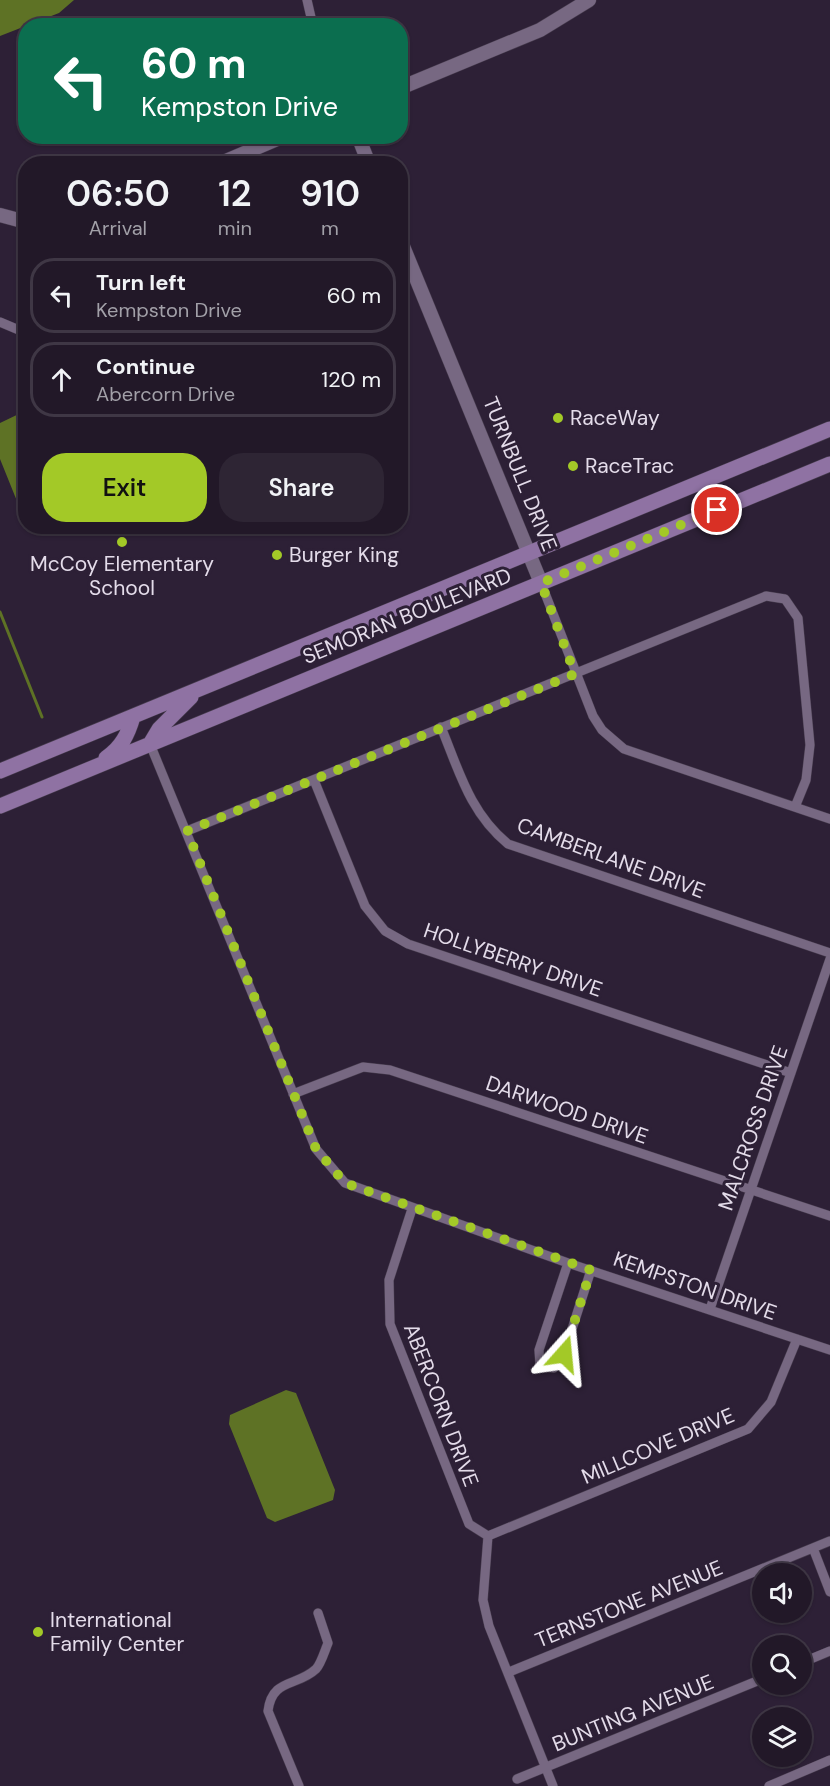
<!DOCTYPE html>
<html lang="en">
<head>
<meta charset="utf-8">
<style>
  :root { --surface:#221828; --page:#2e2534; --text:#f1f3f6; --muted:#a2a0a8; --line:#3f3745; --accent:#a3c927 }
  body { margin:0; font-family:"DM Sans",sans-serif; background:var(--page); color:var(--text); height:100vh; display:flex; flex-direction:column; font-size:22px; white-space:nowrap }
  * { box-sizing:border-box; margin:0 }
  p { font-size:20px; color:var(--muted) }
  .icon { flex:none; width:33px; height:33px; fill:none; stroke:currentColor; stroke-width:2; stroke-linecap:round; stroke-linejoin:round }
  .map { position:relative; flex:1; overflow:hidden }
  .details { position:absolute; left:18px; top:156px; width:390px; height:378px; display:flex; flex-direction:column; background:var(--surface); border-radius:24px; box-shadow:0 2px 4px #0004,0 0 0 2px var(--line) }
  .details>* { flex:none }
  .hud { position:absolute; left:18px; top:18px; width:390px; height:126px; border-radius:24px; box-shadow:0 2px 4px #0004,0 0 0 2px var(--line); background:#0b6e4f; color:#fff; overflow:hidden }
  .fabs { position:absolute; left:752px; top:1563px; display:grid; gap:12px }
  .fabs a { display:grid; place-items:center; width:60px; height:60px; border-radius:50%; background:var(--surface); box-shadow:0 2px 4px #0004,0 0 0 2px var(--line); font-size:30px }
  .pin { position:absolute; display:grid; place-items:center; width:51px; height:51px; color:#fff; margin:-26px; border:3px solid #fff; border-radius:50%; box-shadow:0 2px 6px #0007 }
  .me { position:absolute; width:66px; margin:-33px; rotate:18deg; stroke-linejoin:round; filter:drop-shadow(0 0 4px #0008) }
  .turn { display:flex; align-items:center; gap:21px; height:126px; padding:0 24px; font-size:27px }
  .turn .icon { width:78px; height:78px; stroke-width:2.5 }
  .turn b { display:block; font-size:42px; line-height:51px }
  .eta { display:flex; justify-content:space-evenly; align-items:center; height:102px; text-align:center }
  .eta b { font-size:36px; font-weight:600; line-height:42px }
  .cta { display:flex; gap:12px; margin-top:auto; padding:12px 24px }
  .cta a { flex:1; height:69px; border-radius:24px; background:var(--accent); color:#111; font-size:24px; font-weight:600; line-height:69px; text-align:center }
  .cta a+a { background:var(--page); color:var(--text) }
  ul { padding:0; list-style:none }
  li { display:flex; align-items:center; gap:18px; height:75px; margin:0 12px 9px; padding:0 12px; border:3px solid var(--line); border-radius:24px }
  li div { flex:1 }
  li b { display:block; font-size:22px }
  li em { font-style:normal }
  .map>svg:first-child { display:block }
  .water { fill:#5e7225 }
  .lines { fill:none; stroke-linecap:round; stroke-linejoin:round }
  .stream { stroke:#5e7225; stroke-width:3 }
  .street-casing { stroke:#473c4e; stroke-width:10 }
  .secondary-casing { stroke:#473c4e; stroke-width:15 }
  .primary-casing { stroke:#473c4e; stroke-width:16 }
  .street { stroke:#776882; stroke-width:9 }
  .secondary { stroke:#776882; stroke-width:14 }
  .primary { stroke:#8f72a3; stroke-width:15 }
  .route { stroke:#a3c927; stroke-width:10; stroke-dasharray:0 18 }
  .poi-dot { fill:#a3c927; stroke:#2d2036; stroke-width:2 }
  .labels { text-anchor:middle; stroke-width:6; stroke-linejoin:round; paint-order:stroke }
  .poi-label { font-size:21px; fill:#e4dcea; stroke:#2d2036; text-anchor:start }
  .street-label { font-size:21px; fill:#e4dcea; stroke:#2d2036 }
</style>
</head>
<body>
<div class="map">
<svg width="830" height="1786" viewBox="0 0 830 1786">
  <rect width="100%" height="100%" fill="#2d2036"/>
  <!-- water -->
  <path class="water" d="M0 0H74L59 13 0 36Z
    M25 411V521L0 459V423Z
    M286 1390 296 1393 335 1490 333 1500 275 1522 267 1518 229 1424 230 1415Z"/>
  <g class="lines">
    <!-- stream -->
    <path class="stream" d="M0 612 42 717"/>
    <!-- street casing -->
    <g class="street-casing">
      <path id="street" d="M307 0 313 26
        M0 322 26 333
        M541 583 593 716 602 730 624 749 830 819
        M441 727C459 771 470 813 508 844L830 953
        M150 744 316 1149 345 1183 568 1263 830 1350
        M314 780 365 906 385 931 408 944 791 1073
        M187 831 766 596 785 599 798 618 810 745 806 780 795 807
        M293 1094 363 1067 390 1070 830 1216
        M412 1209 389 1280 390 1324 469 1524 488 1536
        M568 1263 539 1350 540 1366 554 1368 564 1354 591 1270
        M710 1309 830 959
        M488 1536 748 1429 771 1402 797 1339
        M488 1536 483 1600 489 1626 553 1786
        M813 1548 830 1592
        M801 1663 830 1651
        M509 1672 830 1541
        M517 1779 762 1679
        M299 1786 268 1711C272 1678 297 1687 316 1669 321 1664 325 1650 328 1643L318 1613
        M769 1786 830 1760"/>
    </g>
    <!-- secondary casing -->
    <g class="secondary-casing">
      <path id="secondary" d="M400 88 540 30 589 0
        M358 136 369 164
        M219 164 284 136
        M0 215 26 222
        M400 239 541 583"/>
    </g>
    <!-- primary casing -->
    <g class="primary-casing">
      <path id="primary" d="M150 744 159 729 191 697
        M106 758C122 747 128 734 133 717
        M0 771 830 429
        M0 806 830 464"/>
    </g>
    <!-- street -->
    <use href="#street" class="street"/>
    <!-- secondary -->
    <use href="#secondary" class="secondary"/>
    <!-- primary -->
    <use href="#primary" class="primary"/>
  </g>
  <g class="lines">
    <!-- route -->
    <path class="route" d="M564 1354 591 1270 345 1183 316 1149 187 831 575 674 541 583 717 510"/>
  </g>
  <!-- markers -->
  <g class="poi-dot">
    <circle cx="558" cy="418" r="6"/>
    <circle cx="573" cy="466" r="6"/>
    <circle cx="122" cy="542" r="6"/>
    <circle cx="277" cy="555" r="6"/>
    <circle cx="38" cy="1632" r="6"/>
  </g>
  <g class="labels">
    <!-- poi labels -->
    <g class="poi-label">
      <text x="570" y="425">RaceWay</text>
      <text x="585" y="473">RaceTrac</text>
      <text x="289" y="562">Burger King</text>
      <text x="122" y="571" text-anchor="middle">McCoy Elementary<tspan x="122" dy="24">School</tspan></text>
      <text x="50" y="1627">International<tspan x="50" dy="24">Family Center</tspan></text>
    </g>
    <!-- street labels -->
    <g class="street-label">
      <text transform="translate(520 474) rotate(68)" y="7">TURNBULL DRIVE</text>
      <text transform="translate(407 616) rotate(-22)" y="7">SEMORAN BOULEVARD</text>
      <text transform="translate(611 858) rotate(20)" y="7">CAMBERLANE DRIVE</text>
      <text transform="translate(513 960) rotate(19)" y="7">HOLLYBERRY DRIVE</text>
      <text transform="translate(567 1110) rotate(19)" y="7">DARWOOD DRIVE</text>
      <text transform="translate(753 1128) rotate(-71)" y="7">MALCROSS DRIVE</text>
      <text transform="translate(695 1286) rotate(19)" y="7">KEMPSTON DRIVE</text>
      <text transform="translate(441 1405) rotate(69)" y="7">ABERCORN DRIVE</text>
      <text transform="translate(658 1446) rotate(-23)" y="7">MILLCOVE DRIVE</text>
      <text transform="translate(629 1604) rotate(-22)" y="7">TERNSTONE AVENUE</text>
      <text transform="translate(633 1713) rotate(-22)" y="7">BUNTING AVENUE</text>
    </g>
  </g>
</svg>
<div class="fabs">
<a><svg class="icon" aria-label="sound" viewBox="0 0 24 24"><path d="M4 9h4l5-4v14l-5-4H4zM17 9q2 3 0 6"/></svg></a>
<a><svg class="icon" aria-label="search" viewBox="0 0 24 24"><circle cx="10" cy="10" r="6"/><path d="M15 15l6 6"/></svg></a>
<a><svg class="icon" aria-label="layers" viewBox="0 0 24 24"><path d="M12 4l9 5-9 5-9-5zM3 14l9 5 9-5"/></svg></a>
</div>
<div class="pin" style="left:717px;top:510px;background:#d93025"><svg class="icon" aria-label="arrive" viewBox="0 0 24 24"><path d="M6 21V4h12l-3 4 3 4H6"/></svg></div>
<svg class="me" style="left:564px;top:1354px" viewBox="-20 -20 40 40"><path d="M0-17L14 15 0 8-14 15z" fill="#a3c927" stroke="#fff" stroke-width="4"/></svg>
<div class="hud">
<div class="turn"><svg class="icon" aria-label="left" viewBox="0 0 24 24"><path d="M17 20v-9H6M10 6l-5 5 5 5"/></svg><div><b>60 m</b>Kempston Drive</div></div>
</div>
<section class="details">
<div class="eta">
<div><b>06:50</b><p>Arrival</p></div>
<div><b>12</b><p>min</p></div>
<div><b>910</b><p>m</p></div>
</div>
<ul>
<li><svg class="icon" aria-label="left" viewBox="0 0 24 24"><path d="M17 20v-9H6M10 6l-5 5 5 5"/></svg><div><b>Turn left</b><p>Kempston Drive</p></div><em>60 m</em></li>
<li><svg class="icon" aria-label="ahead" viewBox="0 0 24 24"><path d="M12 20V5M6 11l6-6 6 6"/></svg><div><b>Continue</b><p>Abercorn Drive</p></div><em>120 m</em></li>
</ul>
<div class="cta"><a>Exit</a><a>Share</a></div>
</section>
</div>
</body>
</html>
